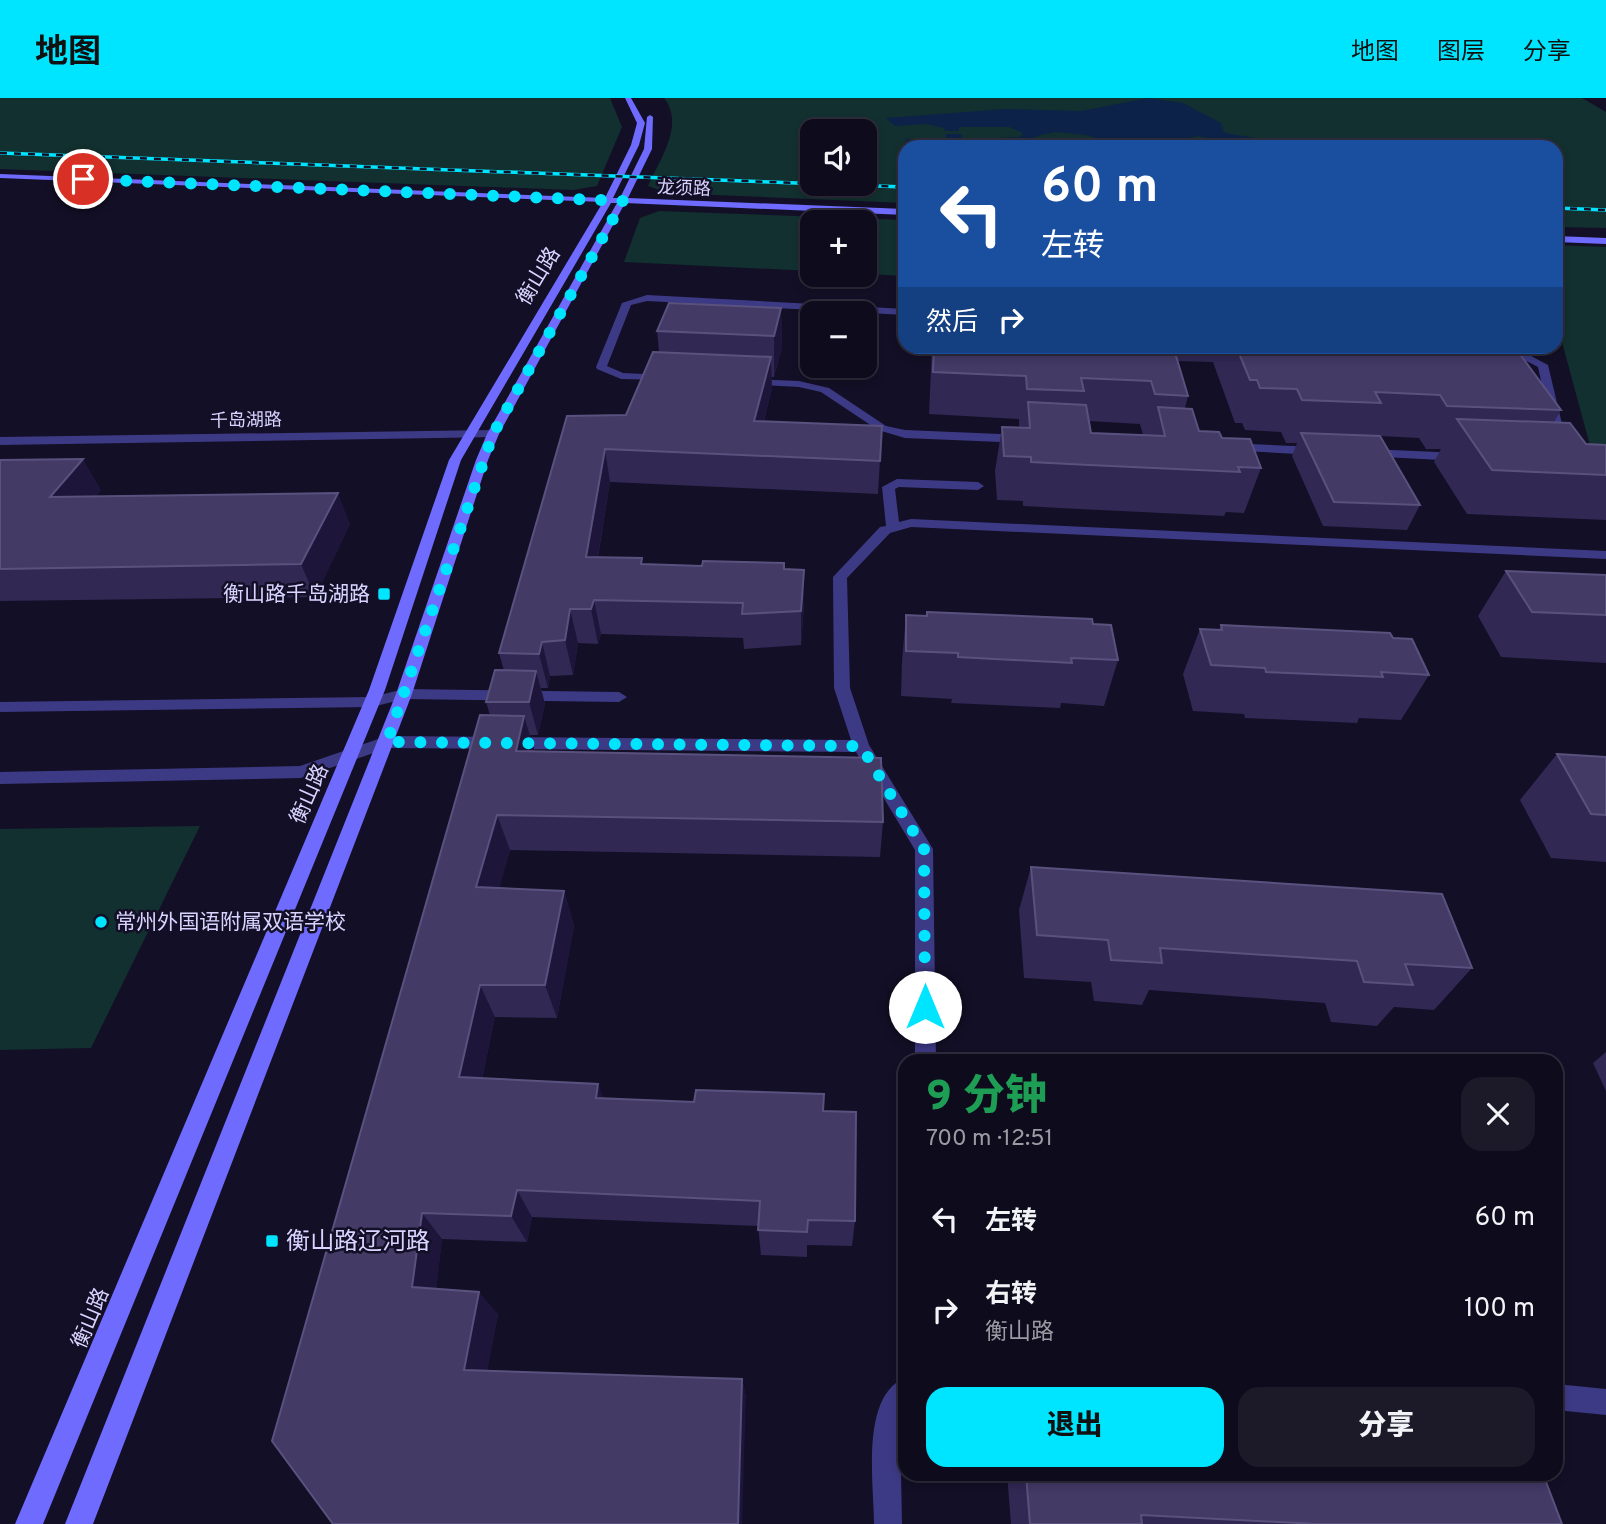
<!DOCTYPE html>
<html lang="zh">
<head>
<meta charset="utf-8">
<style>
  :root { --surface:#0e0b1c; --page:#1c1929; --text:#f1f3f6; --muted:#9b9ba3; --line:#2e2b3b; --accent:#00e5ff }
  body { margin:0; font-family:Overpass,"Noto Sans SC",sans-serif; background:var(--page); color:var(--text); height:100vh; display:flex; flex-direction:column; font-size:26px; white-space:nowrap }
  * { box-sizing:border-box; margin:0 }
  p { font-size:23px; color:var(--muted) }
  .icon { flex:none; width:38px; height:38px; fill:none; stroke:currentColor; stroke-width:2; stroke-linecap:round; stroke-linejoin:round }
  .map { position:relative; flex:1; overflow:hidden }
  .details { position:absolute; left:898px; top:956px; width:665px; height:427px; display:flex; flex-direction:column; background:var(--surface); border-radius:21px; box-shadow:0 4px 10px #0003,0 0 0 2px var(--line) }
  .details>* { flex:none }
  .hud { position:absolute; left:898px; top:42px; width:665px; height:214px; border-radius:21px; box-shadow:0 4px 10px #0003,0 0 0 2px var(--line); background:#1a4fa0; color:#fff; overflow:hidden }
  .buttons { position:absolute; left:800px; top:21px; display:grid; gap:14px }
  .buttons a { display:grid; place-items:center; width:77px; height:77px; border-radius:14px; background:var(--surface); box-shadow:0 4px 10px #0003,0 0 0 2px var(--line); font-size:35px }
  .pin { position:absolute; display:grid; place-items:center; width:60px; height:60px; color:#fff; margin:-30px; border:4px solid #fff; border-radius:50%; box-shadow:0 2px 7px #0007 }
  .me { position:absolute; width:77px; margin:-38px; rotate:0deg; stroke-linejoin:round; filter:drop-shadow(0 0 5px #0008) }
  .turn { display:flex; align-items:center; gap:24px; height:147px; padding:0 28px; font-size:32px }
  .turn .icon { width:91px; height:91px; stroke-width:2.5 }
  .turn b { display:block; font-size:49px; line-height:60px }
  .then { display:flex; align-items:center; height:66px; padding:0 28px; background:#0003; gap:14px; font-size:26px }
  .round { display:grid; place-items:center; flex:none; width:74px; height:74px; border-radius:21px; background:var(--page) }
  .summary { display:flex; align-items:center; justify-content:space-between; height:119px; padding:0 28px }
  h1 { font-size:42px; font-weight:800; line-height:52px; color:#1e9e55 }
  .button { display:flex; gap:14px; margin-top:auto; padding:14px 28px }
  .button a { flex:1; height:80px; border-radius:21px; background:var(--accent); color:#111; font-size:28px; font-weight:800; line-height:80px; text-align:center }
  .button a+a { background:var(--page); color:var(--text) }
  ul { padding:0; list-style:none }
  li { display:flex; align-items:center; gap:21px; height:91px; padding:0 28px }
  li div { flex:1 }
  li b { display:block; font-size:26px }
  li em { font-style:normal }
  header { display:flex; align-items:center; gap:42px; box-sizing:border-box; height:98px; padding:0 35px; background:var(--accent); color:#111 }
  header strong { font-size:33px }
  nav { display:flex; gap:38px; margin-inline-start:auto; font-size:24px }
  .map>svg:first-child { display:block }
  .green { fill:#12302f; fill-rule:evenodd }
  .water { fill:#0c2248 }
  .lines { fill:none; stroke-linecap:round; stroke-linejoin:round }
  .lane { fill:#3d3a85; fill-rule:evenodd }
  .street { fill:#3d3a85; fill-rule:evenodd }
  .secondary { fill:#6f6bff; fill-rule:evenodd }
  .rail-casing { stroke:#00e5ff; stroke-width:3.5 }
  .rail { stroke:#130f26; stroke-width:2.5; stroke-dasharray:7; stroke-linecap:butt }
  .wall { fill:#312854; fill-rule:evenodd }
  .shaded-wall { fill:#1d163a }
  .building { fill:#433a66; stroke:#5a527e; stroke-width:2 }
  .route { stroke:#00e5ff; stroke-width:12; stroke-dasharray:0 21.6 }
  .poi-dot { fill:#00e5ff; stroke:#130f26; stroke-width:2.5 }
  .labels { text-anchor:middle; stroke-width:5; stroke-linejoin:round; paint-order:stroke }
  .far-street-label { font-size:18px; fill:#d9d4ff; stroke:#130f26 }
  .street-label { font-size:21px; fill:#d9d4ff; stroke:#130f26 }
  .poi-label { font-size:21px; fill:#d9d4ff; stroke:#130f26; text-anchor:end }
  .near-poi-label { font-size:24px; fill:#d9d4ff; stroke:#130f26; text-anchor:start }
</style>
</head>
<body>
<header>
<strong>地图</strong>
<nav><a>地图</a><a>图层</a><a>分享</a></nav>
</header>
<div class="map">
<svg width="1606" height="1426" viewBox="0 0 1606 1426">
  <rect width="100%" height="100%" fill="#130f26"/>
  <!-- green -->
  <path class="green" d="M0 0H610L622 29 597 88 573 92 0 71Z
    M664 0H1582L1606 14V130L1556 129V49H905V105L667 95 648 88C660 61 685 27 664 0ZM812 33H864V86H812Z
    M659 113 905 122V178L865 176 864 124H812V173L624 164 640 120Z
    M1556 147 1606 149V381H1599L1556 222Z
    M200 728 91 950 0 952V731Z"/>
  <!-- water -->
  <path class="water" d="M1148 0 1183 5 1221 25 1224 34 1231 36 1286 45 1329 46V49H1269L1197 38 1158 49H1124L1086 37 1056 34 1040 37 1014 48 905 46 906 41H946V36H961L963 42 1020 39 1023 35 1009 29H959V33H945L944 30 926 26 895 28 886 20 1006 11 1082 13Z"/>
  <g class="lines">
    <!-- lane -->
    <path class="lane" d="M647 197 905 211V217L647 203 631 207 607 268 623 275 665 277 669 278V282L621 281 597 271 596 269 622 205Z
      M1498 248H1512L1548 267 1567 347 1565 350 1555 347 1538 269Z
      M749 281 799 283 829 290 886 328 905 332 1023 337 1029 341 1023 345 905 340 878 332 821 294 799 289 745 286 743 284Z
      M1229 345 1316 349 1322 353 1316 357 1225 352 1223 349Z
      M1369 351 1460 355 1466 359 1460 363 1365 358 1363 355Z
      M897 381 978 384 984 388 978 392 899 389 895 391 899 424 911 421 1606 453V461L911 429 890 435 847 480 850 590 869 647 933 751 936 962H915V752L856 654 388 650 301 680 0 686V674L300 668 387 638 851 642 834 590 833 479 880 429 886 428 882 389Z
      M404 591 619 594 627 599 619 604 404 601 372 609 0 614V604L372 599Z
      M905 1280V1317L900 1323 902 1426H874C874 1386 860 1298 905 1280Z
      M1556 1286 1606 1291V1317L1556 1312Z"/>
    <!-- street -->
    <path class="street" d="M493 332 497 333V339L0 347V339Z"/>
    <!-- secondary -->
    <path class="secondary" d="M625 0H631L645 25 639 47 613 100H620L644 51 647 19 650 17 653 19 652 51 628 100 905 111V117L625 105 499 336 488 362 412 596 93 1426H65L396 596 476 362 487 336 617 105H611L461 362 385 592 43 1426H15L369 592 449 362 603 104 0 80V76L605 100 631 47 637 25Z
      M1556 138 1606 140V146L1556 144Z"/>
    <!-- rail casing -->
    <g class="rail-casing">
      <path id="rail" d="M0 55 905 89
        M1556 110 1606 112"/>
    </g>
    <!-- rail -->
    <use href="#rail" class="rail"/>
  </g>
  <!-- wall -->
  <path class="wall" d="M781 210 782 250 774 279H771L772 290 764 323 882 328 878 396 610 384 598 459 643 466 804 472V506L801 547 744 551 743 540 601 536 598 546 578 545 573 577 550 578 548 590H541L545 606 538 637H530L535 654 883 724 880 759 510 752 499 790 564 793 574 828 557 920 495 919 482 981 604 1001 824 1013 855 1123 852 1148 807 1147V1159L761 1157 758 1128 532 1119 527 1144 442 1141 436 1191 498 1216 487 1273 742 1281 746 1299 333 1426 490 617 486 604 504 573 499 555 567 318 626 317 659 254 657 233Z
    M932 248H1514L1561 312 1554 324 1586 346 1606 347V422L1467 416 1434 364 1441 351H1426L1419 340 1380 338 1420 407 1407 432 1323 428 1292 358 1297 345H1286L1281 334 1245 332 1242 325H1235L1213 264 1178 263 1188 298 1185 310 1199 333 1222 340 1261 370 1244 415 1226 414 1224 418 1079 411 1023 408V403L997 402 995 373 1002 329 1019 330V321L929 316ZM1089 323 1140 326 1143 337 1091 335Z
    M0 362 101 392 96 398 350 426 315 499 0 503Z
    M1506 473 1606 477V565L1501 559 1478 518Z
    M906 517 1093 526 1118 562 1104 608 1061 605 1060 610 951 605 952 601 901 598 902 563Z
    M1221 527 1393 540 1429 577 1401 622 1359 620 1357 625 1245 620 1244 616 1193 613 1183 576 1200 531 1219 532Z
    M1557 656 1606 659V764L1551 760 1520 702Z
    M1031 769 1472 870 1434 912 1394 909 1377 928 1331 924 1325 905 1149 892 1142 907 1094 903 1091 884 1024 880 1019 812Z
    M1606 954V993L1593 965Z
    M1007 1376H1543L1562 1426H1011Z"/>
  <!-- shaded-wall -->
  <path class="shaded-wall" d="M781 210 782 250 774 279V238Z
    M771 259 772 290 756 355 754 323Z
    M605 351 610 384 592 493 586 459Z
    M83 361 101 392 70 431 50 399Z
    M338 395 350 426 315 499 301 466Z
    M804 472V506L801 547V513Z
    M594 502 601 536 598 546 591 511Z
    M570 511 578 545 573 577 565 542Z
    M542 544 550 578 548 590 539 556Z
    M536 573 545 606 538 637 529 604Z
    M524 618 535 654 516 653Z
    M497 717 510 752 490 824 476 789Z
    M564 793 574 828 557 920 545 887Z
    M480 887 495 919 476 1010 459 979Z
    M598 986 609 1016 596 1000Z
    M517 1092 532 1119 527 1144 511 1118Z
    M422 1115 442 1141 434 1211 412 1189Z
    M479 1194 498 1216 484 1291 464 1272Z
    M742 1281 746 1299 742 1426H738Z"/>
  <!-- building -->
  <path class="building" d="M669 205 781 210 774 238 657 233Z
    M934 248H1173L1188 298 1155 296 1151 283 1081 280 1084 293 1027 291 1026 278 933 274Z
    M1236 248H1514L1561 312 1447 308 1440 297 1375 294 1381 305 1302 302 1297 291 1260 290 1257 282H1250Z
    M653 254 771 259 754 323 882 328 880 363 605 351 586 459 642 460 641 466 702 468 703 463 784 465V471L804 472 801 513 742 516 743 505 594 502 591 511H570L565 542 542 544 539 556 499 555 567 318 626 317Z
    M1028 304 1086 307 1091 335 1165 338 1158 309 1192 311 1199 333 1219 334 1222 340 1250 341 1261 370 1238 369 1240 374 1089 367 1031 364V359L1004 358 1002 329 1030 330Z
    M1457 321 1570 325 1586 346 1606 347V377L1492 372Z
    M1301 335 1380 338 1420 407 1334 404Z
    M83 361 50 399 338 395 301 466 0 471V362Z
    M1506 473 1606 477V517L1532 514Z
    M927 514 1092 521 1093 526 1111 527 1118 562 1071 560 1072 565 958 559V555L906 553V517L927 518Z
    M1221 527 1390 535 1393 540 1412 541 1429 577 1381 574 1383 579 1266 574 1265 570 1211 567 1200 531 1222 532Z
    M495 572 536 573 529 604H486Z
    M480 617 524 618 516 653 881 660 883 724 497 717 476 789 564 793 545 887H480L459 979 598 986 596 1000 694 1004 696 992 824 996 823 1013 856 1014 855 1123 808 1122 807 1134 758 1132 760 1103 517 1092 511 1118 422 1115 412 1189 479 1194 464 1272 742 1281 738 1426H333L272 1343Z
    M1557 656 1606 659V717L1591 716Z
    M1031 769 1442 796 1472 870 1405 866 1413 887 1364 884 1357 863 1160 850 1162 865 1111 862 1108 842 1037 837Z
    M1026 1376H1543L1562 1426H1317L1141 1417 1142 1426H1030Z"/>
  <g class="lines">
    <!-- route -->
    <path class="route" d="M83 81 623 103 493 336 387 644 861 648 924 751 925 909"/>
  </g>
  <!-- markers -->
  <g class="poi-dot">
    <rect x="377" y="489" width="14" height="14" rx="3.5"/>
    <circle cx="101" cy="824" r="7"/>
    <rect x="265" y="1136" width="14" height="14" rx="3.5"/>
  </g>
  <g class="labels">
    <!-- far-street labels -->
    <g class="far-street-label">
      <text transform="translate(684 90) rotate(2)" y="6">龙须路</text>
      <text transform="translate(246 322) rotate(-1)" y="6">千岛湖路</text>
    </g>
    <!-- street labels -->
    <g class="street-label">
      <text transform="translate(538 178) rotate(-59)" y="7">衡山路</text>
      <text transform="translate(309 696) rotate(-66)" y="7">衡山路</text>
      <text transform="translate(90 1220) rotate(-67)" y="7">衡山路</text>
    </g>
    <!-- poi labels -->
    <g class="poi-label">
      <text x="370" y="503">衡山路千岛湖路</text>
      <text x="115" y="831" text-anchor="start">常州外国语附属双语学校</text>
    </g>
    <!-- near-poi labels -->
    <g class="near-poi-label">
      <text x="286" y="1151">衡山路辽河路</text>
    </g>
  </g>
</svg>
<div class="buttons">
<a><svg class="icon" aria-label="sound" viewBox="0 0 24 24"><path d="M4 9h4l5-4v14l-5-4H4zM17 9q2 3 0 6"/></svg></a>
<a>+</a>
<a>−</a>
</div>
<div class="pin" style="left:83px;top:81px;background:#d93025"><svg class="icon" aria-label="arrive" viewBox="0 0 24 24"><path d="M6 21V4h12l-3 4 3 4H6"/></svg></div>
<svg class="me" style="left:925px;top:909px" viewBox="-20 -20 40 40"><circle r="19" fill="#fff"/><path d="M0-13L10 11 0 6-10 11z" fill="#00e5ff"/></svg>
<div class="hud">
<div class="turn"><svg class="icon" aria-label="left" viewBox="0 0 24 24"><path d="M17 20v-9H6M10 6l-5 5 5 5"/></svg><div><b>60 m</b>左转</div></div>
<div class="then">然后<svg class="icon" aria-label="right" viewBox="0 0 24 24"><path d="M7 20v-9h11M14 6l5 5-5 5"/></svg></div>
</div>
<section class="details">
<div class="summary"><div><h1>9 分钟</h1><p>700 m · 12:51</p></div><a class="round"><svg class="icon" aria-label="close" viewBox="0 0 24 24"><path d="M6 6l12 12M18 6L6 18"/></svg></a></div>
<ul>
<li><svg class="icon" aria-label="left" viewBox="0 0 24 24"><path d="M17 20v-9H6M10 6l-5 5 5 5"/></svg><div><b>左转</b></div><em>60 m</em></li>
<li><svg class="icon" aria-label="right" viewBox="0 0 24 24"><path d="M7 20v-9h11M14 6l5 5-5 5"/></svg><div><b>右转</b><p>衡山路</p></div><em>100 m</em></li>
</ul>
<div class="button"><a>退出</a><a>分享</a></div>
</section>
</div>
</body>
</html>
